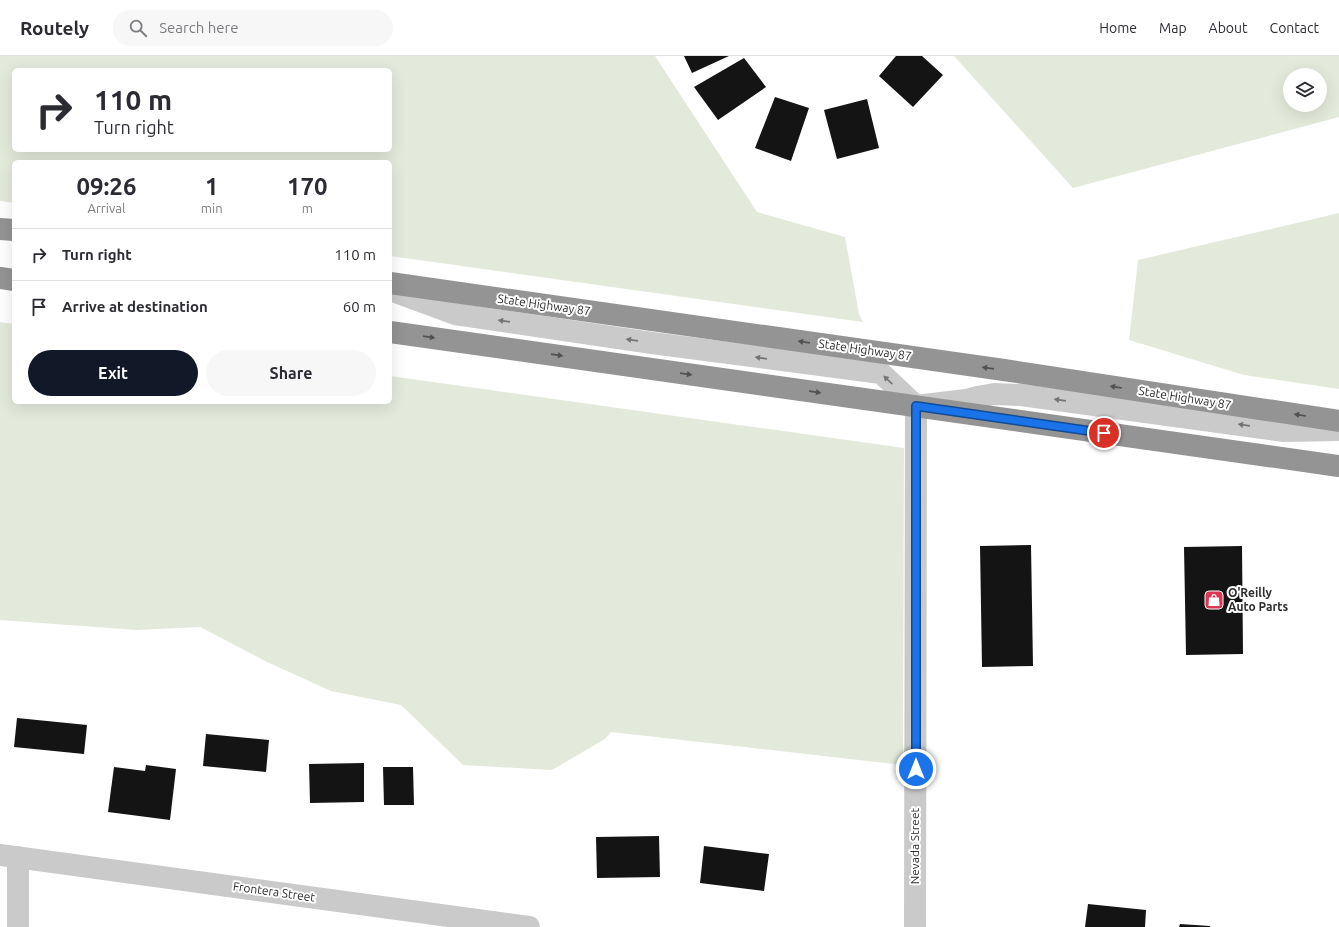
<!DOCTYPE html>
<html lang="en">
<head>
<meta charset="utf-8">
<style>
  :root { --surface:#fff; --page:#f7f7f7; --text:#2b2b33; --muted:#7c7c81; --line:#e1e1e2; --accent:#111827 }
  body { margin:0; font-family:Ubuntu,sans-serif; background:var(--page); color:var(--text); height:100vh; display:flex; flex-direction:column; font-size:15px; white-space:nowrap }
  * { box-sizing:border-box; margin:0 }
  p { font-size:13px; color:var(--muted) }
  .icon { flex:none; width:22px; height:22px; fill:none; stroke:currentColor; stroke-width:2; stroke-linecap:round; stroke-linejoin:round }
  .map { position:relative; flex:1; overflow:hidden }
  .drawer { position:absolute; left:12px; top:104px; width:380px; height:244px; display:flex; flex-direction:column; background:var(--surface); border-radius:6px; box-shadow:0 4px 16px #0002 }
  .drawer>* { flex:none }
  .top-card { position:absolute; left:12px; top:12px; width:380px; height:84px; border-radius:6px; box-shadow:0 4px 16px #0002; background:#fff; color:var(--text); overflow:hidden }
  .tools { position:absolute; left:1283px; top:12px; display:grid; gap:8px }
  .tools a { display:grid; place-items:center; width:44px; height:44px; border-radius:50%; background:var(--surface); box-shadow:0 4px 16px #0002; font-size:20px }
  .pin { position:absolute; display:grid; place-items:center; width:34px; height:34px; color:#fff; margin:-17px; border:2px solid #fff; border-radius:50%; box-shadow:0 1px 4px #0007 }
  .me { position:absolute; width:44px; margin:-22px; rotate:0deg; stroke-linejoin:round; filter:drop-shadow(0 0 3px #0008) }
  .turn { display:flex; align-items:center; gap:14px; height:84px; padding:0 16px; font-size:18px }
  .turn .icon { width:52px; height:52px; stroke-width:2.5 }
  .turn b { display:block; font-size:28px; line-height:34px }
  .eta { display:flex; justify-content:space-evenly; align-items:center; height:68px; text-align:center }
  .eta b { font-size:24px; font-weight:700; line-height:28px }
  .cta { display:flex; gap:8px; margin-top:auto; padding:8px 16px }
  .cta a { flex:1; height:46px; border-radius:24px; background:var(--accent); color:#fff; font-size:16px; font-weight:700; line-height:46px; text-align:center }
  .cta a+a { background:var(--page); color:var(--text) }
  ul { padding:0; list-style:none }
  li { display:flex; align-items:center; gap:12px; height:52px; padding:0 16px; border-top:1px solid var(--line) }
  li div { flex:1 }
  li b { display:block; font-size:15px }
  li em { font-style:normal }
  header { display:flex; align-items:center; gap:24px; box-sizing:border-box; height:56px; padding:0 20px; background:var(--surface); border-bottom:1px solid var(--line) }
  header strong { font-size:19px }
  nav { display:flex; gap:22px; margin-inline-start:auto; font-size:14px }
  .search { width:280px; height:36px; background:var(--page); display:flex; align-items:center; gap:10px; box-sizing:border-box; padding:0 14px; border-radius:22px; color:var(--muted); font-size:15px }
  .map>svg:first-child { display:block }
  .green { fill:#e4eadb; fill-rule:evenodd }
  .building { fill:#141414 }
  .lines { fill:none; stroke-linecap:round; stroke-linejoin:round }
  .minor { stroke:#cacaca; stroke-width:22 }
  .highway { stroke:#949494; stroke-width:22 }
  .oneway { fill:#747474 }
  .oneway2 { fill:#515151 }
  .route-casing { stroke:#114b97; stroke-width:10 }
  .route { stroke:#1a73e8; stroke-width:7 }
  .labels { text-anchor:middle; stroke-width:4; stroke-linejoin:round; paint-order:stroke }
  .street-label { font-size:12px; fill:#2d2d2d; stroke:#fff }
  .poi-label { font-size:12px; font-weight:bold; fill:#2d2d2d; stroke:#fff; text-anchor:start }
</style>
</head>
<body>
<header>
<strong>Routely</strong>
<div class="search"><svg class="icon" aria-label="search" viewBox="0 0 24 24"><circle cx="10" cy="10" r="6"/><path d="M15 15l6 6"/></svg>Search here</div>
<nav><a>Home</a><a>Map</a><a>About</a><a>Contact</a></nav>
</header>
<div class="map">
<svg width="1339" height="871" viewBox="0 0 1339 871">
  <rect width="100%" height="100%" fill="#fff"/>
  <!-- green -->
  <path class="green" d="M0 0H655L757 156 845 181 859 258 863 266 390 200V106H14V147L0 145ZM14 14H390V94H14Z
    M954 0H1339V61L1073 132ZM1290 19H1320V49H1290Z
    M1339 157V333L1244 319 1129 284 1138 204Z
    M0 266 14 268V346H390V320L904 392 903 709 611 676 605 683 552 714 463 709 401 649 331 635 267 606 200 571 137 574 0 564Z"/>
  <!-- building -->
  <path class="building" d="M684 0H729L692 17Z
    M896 0H922L943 19 913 51 879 20Z
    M744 2 766 31 718 64 694 31Z
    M775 41 809 52 791 105 755 92Z
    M867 43 879 92 837 103 824 54Z
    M1031 489 1033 610 982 611 980 490Z
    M1242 490 1243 598 1186 599 1184 491Z
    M17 662 87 669 84 698 14 691Z
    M206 678 269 684 266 716 203 710Z
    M364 707V746L310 747 309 708Z
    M146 709 176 713 170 764 108 756 114 711 145 715Z
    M383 711H413L414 749H384Z
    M659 780 660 821 597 822 596 781Z
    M704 790 769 798 764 835 700 827Z
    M1088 848 1146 854 1145 871H1085Z
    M1180 868 1210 870V871H1179Z"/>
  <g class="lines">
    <!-- minor -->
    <path class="minor" d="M390 234 455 258 652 287 881 317 916 350 966 344 977 341 994 338 1021 339 1284 375 1339 374
      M0 799 529 871
      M18 871V801
      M915 871 916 350"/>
    <!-- highway -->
    <path class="highway" d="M0 173 14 174
      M0 222 14 224
      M390 227 1004 314 1339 365
      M390 276 1339 410"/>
  </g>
  <!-- one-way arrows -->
  <defs><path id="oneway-solid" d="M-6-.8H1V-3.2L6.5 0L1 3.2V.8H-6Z"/></defs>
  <g class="oneway">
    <use href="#oneway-solid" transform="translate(504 265) rotate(-172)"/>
    <use href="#oneway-solid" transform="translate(632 284) rotate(-172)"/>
    <use href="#oneway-solid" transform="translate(761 302) rotate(-172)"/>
    <use href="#oneway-solid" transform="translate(888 324) rotate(-137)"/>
    <use href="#oneway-solid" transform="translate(1060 344) rotate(-172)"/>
    <use href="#oneway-solid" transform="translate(1244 369) rotate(-172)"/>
  </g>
  <g class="oneway2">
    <use href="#oneway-solid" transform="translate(429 281) rotate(8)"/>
    <use href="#oneway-solid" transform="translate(804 286) rotate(-172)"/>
    <use href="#oneway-solid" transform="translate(557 299) rotate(8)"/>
    <use href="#oneway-solid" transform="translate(988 312) rotate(-172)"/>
    <use href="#oneway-solid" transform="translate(686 318) rotate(8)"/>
    <use href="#oneway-solid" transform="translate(1116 331) rotate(-171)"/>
    <use href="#oneway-solid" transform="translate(815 336) rotate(8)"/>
    <use href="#oneway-solid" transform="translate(1300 359) rotate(-171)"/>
  </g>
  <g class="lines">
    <!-- route casing -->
    <g class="route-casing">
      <path id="route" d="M916 713V350L1104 377"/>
    </g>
    <!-- route -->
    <use href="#route" class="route"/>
  </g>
  <!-- icons -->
  <defs>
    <g id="shop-square" transform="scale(1)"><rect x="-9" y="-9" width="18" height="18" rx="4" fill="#db3753" stroke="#fff"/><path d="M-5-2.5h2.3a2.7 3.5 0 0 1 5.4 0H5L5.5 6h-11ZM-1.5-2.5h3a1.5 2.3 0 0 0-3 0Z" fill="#fff"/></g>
  </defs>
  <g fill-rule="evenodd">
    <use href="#shop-square" x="1214" y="544"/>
  </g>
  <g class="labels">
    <!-- street labels -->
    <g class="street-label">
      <text transform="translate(544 249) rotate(8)" y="4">State Highway 87</text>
      <text transform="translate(865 294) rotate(8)" y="4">State Highway 87</text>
      <text transform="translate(1185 342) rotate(9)" y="4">State Highway 87</text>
      <text transform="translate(915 790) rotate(-90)" y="4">Nevada Street</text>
      <text transform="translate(274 836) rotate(8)" y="4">Frontera Street</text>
    </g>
    <!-- poi labels -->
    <g class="poi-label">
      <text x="1228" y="541">O'Reilly<tspan x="1228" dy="14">Auto Parts</tspan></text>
    </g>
  </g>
</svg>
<div class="tools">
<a><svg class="icon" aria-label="layers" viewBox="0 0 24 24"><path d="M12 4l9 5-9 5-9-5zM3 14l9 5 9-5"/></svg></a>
</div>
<div class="pin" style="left:1104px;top:377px;background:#d93025"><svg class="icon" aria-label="arrive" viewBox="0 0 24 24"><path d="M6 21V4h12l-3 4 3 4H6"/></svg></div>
<svg class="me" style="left:916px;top:713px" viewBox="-20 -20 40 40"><circle r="17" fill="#1a73e8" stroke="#fff" stroke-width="3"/><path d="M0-11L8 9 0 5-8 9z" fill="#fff"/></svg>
<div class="top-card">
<div class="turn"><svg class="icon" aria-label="right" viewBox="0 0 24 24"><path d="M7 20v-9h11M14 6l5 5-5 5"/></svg><div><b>110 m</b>Turn right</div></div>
</div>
<section class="drawer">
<div class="eta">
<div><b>09:26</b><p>Arrival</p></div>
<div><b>1</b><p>min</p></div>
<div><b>170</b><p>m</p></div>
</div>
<ul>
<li><svg class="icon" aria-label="right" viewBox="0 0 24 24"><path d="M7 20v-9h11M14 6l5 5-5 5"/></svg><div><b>Turn right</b></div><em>110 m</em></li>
<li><svg class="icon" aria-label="arrive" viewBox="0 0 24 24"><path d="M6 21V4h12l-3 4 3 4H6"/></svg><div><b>Arrive at destination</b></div><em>60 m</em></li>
</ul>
<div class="cta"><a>Exit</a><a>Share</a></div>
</section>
</div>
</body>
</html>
